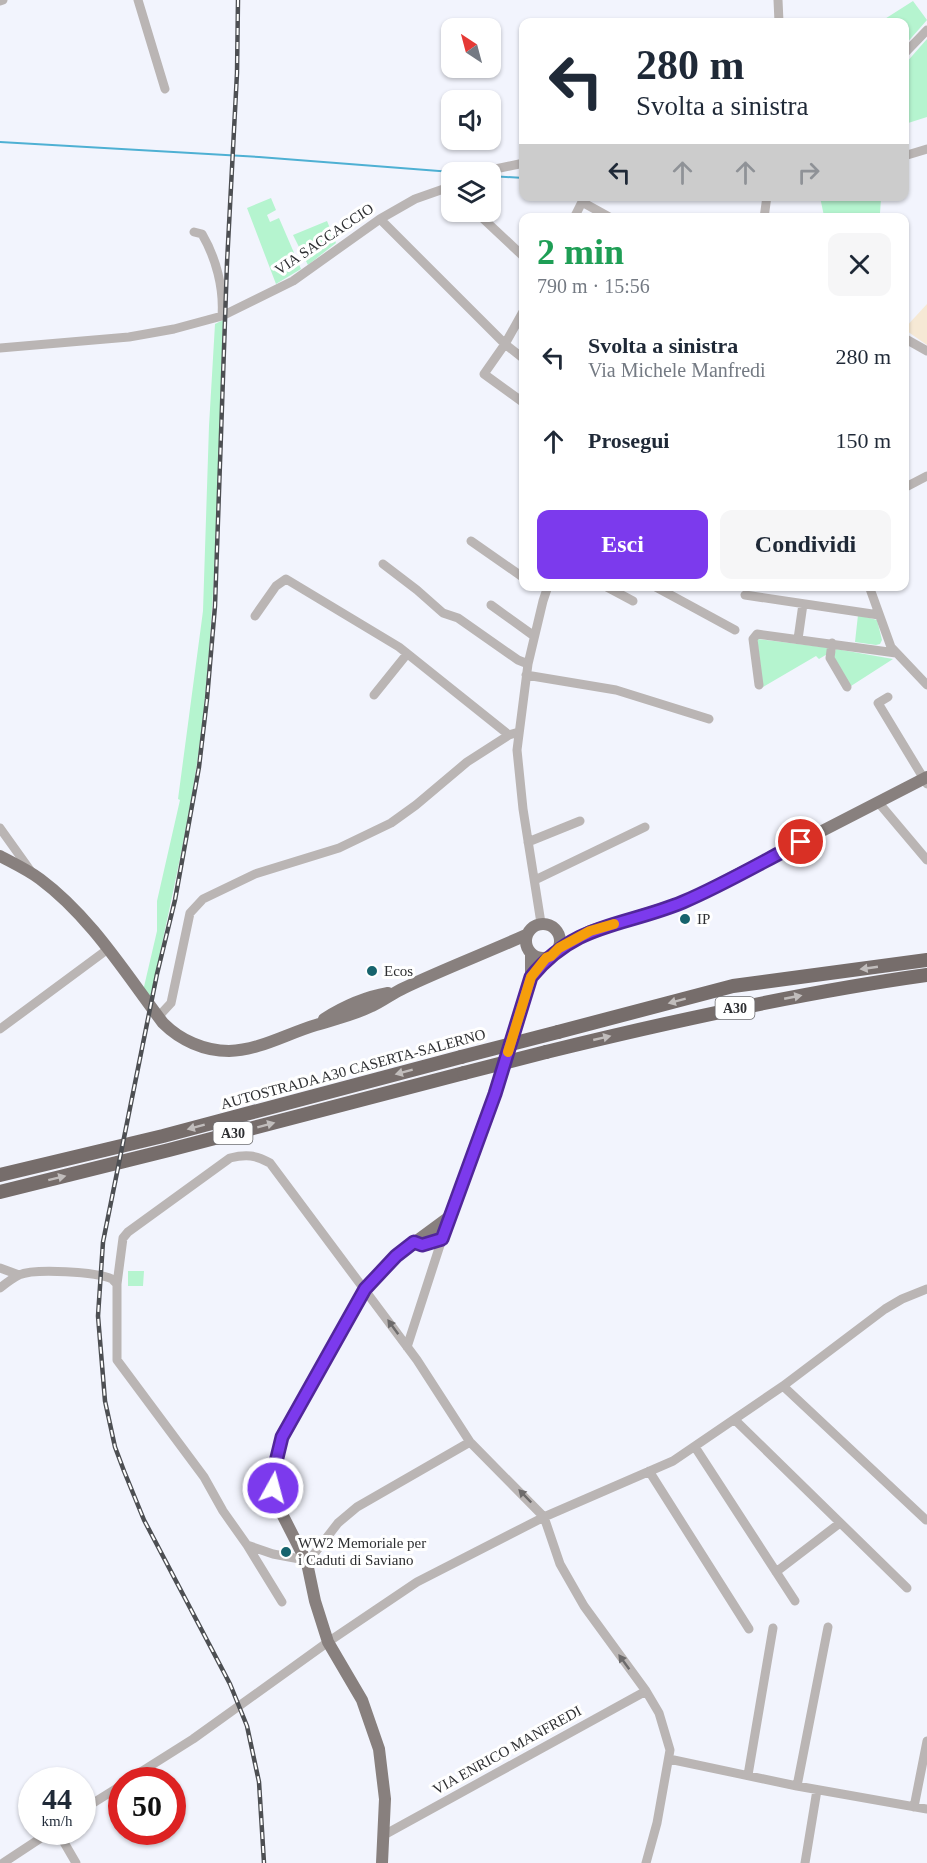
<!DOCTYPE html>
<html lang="it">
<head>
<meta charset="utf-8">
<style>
  :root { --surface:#fff; --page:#f6f6f7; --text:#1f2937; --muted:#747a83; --accent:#7c3aed }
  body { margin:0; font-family:"Times New Roman",serif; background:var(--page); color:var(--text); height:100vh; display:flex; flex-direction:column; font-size:22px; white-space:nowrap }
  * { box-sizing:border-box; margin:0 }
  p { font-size:20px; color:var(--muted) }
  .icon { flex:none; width:33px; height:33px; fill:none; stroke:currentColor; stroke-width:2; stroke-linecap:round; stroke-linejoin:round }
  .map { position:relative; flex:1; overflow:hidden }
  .side { position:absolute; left:519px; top:213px; width:390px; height:378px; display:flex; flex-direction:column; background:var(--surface); border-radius:12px; box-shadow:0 2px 4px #0004 }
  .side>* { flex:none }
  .hud { position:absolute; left:519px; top:18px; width:390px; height:183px; border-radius:12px; box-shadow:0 2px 4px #0004; background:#fff; color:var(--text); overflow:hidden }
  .needle { width:39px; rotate:324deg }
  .tools { position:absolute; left:441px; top:18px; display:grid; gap:12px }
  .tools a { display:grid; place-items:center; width:60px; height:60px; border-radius:12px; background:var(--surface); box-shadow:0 2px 4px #0004; font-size:30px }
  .speed { position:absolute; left:18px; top:1767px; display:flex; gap:12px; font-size:30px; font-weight:700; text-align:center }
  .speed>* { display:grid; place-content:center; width:78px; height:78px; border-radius:50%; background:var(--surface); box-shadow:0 2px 4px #0004; line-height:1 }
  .speed small { font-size:15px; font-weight:400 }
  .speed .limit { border:9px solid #d22; background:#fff; color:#111 }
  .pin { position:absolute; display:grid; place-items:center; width:51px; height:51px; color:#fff; margin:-26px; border:3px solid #fff; border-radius:50%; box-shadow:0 2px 6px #0007 }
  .me { position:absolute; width:66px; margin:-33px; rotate:7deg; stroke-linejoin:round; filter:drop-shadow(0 0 4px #0008) }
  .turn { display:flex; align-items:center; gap:21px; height:126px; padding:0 18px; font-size:27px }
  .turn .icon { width:78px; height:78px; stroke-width:2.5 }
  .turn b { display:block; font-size:42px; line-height:51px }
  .lanes { display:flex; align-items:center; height:57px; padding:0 18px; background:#0003; justify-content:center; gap:30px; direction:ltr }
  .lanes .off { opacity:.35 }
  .round { display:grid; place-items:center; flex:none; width:63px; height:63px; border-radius:12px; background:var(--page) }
  .headline { display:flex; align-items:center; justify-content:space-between; height:102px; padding:0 18px }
  h1 { font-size:36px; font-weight:700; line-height:45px; color:#1e9e55 }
  .button { display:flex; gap:12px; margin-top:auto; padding:12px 18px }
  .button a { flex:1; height:69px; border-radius:12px; background:var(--accent); color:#fff; font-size:24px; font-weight:700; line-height:69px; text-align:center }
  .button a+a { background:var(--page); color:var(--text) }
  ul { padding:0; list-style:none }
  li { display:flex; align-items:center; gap:18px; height:84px; padding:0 18px }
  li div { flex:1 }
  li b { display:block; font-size:22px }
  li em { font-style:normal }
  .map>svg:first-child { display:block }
  .industrial { fill:#f6e9d5 }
  .green { fill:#b5f4cf }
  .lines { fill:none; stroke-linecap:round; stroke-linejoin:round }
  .stream { stroke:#4eb0d3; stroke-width:2 }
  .minor { stroke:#bab5b4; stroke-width:9 }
  .major { stroke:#88807e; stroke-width:12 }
  .highway { stroke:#766d6b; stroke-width:14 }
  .rail-casing { stroke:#4d4f53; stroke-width:4.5 }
  .rail { stroke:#fff; stroke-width:2; stroke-dasharray:7; stroke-linecap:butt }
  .highway-bridge { stroke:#766d6b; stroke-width:14 }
  .oneway { fill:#c1bdbc }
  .oneway2 { fill:#6d6b6c }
  .route-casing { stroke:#51269a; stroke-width:15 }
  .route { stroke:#7c3aed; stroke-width:10 }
  .slow { stroke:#f59e0b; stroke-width:10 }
  .poi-dot { fill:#16636d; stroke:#fff; stroke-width:2 }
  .labels { text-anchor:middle; stroke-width:6; stroke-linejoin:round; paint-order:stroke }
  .shield { fill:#fff; stroke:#6d6d70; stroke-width:1.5 }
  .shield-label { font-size:14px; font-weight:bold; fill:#2e2f32 }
  .street-label { font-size:15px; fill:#2e2f32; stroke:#fff }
  .poi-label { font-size:15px; fill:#2e2f32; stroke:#fff; text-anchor:start }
</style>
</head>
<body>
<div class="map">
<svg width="927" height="1863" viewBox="0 0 927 1863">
  <rect width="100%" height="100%" fill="#f2f4fd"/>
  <!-- industrial -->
  <path class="industrial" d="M927 304V345L904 329Z"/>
  <!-- green -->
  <path class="green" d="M913 1 927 20 905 45 904 22H880Z
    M927 39V117L905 124V64Z
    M820 197 881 199 880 213 857 214 854 217H820L824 216Z
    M271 198 276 210 267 215 270 222 279 218 301 269 276 284 247 208Z
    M327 221 336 243 308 265 293 235Z
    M223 320C219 443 217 566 206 688 197 794 171 898 150 1001L143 991 157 931V901L180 800 178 799 203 611 209 426 215 324Z
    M858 615 877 620 882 640 880 644 876 645 855 642Z
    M757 639 830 648 829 653 819 659 816 656 763 687Z
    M836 649 893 659 851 686 833 658Z
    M128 1271H144L143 1286H128Z"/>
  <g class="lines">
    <!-- stream -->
    <path class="stream" d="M0 142 259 157 452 172
      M490 176 524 178"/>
    <!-- minor -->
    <path class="minor" d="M138 0 165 89
      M778 0 779 22
      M0 1 3 0
      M904 54 927 30
      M904 156 927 149
      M486 172V171L524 163
      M476 212 524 257
      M574 218 582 202 611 218
      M764 218 767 196
      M380 219 505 344 524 359
      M194 232 202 234C216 258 224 288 222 316
      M524 310 505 344 484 374 524 403
      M904 338 927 351
      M0 348 129 337 174 329 222 316 293 281 380 219 415 199 452 186
      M904 488 927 476
      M471 541 524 578
      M383 564 417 590 443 613 458 618 518 660 528 664
      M605 586 633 601
      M654 586 735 630
      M869 586 891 647 927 685
      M745 595 879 615
      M491 605 534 636
      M255 616 276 586 286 579 399 647 509 735
      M798 639 803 604
      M832 643 830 658 847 687
      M526 675 616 690 709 719
      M759 685 753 639 757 634 896 653
      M374 695 407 654
      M888 697 878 703 927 784
      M878 802 927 860
      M0 828 30 870
      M528 842 580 821
      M535 880 645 827
      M541 923 523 809 517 750 528 664 543 601 548 586
      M158 1017 171 1003 190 913 203 899 255 874 339 848 391 823 416 805 467 762 509 735 519 732
      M0 1029 108 949
      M0 1268 19 1275
      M117 1284 123 1238 128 1232 230 1158C246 1154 256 1155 270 1163L417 1360 470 1442 544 1517 560 1564 584 1606 646 1691 659 1713 670 1750 657 1823 646 1863
      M0 1288C5 1284 13 1278 19 1275 35 1268 97 1272 112 1279L117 1284V1360L204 1477 223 1511 247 1545 273 1554 305 1560
      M407 1347 442 1239 439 1237
      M783 1386 926 1520
      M735 1420 907 1588
      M695 1447 795 1601
      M649 1471 749 1629
      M247 1545 282 1602
      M307 1563 338 1523 357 1507 470 1442
      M776 1572 840 1523
      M669 1759 797 1786 927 1809
      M748 1775 773 1628
      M128 1780 193 1739 328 1642 417 1582 544 1517 673 1461 783 1386 885 1309 902 1299 927 1289
      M797 1786 828 1627
      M914 1807 927 1741
      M82 1810 122 1785
      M58 1832 76 1863
      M384 1835 646 1691
      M3 1863 50 1832
      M805 1863 817 1790"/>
    <!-- major -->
    <path class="major" d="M0 856C13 863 28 870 40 879 91 917 125 973 163 1023 180 1040 204 1051 229 1051 260 1050 286 1034 316 1025 335 1019 354 1015 372 1006 383 1001 393 993 404 988 444 969 486 953 526 935
      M526 941a17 17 0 1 1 34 0a17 17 0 1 1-34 0Z
      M559 948 590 931 684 902 927 777
      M324 1019C343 1007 365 997 388 993
      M414 1242 422 1245 442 1239 495 1094 531 977V954
      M382 1863 385 1799 379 1749 362 1700 328 1642 315 1601 307 1563 278 1506 273 1488 274 1470 282 1437 365 1289 396 1256 449 1217"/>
    <!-- highway -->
    <path class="highway" d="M558 1032 733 986 927 960
      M546 1052C672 1021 798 993 927 975
      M0 1175 163 1136 461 1057
      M0 1192 169 1150 464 1073"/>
    <!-- rail casing -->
    <g class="rail-casing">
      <path id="rail" d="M238 0 237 73 227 263 215 606 207 699 199 767 175 900 157 974 103 1242 98 1316 105 1401 115 1447 124 1471 144 1520 230 1684 247 1726 259 1782 264 1863"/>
    </g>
    <!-- rail -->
    <use href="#rail" class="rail"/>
    <!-- highway-bridge -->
    <path class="highway-bridge" d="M461 1057 558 1032
      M464 1073 546 1052"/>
  </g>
  <!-- one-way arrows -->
  <defs><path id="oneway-solid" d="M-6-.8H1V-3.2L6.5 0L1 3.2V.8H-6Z" transform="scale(1.5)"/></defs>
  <g class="oneway">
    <use href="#oneway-solid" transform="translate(869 968) rotate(172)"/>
    <use href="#oneway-solid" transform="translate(793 997) rotate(-11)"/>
    <use href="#oneway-solid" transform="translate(677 1001) rotate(165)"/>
    <use href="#oneway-solid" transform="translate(602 1038) rotate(-13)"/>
    <use href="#oneway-solid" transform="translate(404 1072) rotate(165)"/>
    <use href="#oneway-solid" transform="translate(266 1125) rotate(-15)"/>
    <use href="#oneway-solid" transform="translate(196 1127) rotate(165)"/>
    <use href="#oneway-solid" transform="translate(57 1178) rotate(-14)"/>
  </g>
  <g class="oneway2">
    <use href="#oneway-solid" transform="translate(393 1327) rotate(-126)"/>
    <use href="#oneway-solid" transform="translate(525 1496) rotate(-134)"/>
    <use href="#oneway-solid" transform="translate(624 1662) rotate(-126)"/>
  </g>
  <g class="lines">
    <!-- route casing -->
    <g class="route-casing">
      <path id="route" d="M273 1488 274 1470 282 1437 365 1289 396 1256 414 1242 422 1245 442 1239 495 1094 531 977C576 922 623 927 683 902 723 885 762 862 801 842"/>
    </g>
    <!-- route -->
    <use href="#route" class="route"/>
    <!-- slow -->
    <path class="slow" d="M508 1052 531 977 546 958 551 956 559 948 590 931 614 924"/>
  </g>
  <!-- markers -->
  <g class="poi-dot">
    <circle cx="685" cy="919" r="6"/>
    <circle cx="372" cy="971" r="6"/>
    <circle cx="286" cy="1552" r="6"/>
  </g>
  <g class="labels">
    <!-- shield labels -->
    <g class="shield">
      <rect x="715.5" y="997" width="39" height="22" rx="4.5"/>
      <rect x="213.5" y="1122" width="39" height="22" rx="4.5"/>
    </g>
    <g class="shield-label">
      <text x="735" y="1013">A30</text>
      <text x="233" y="1138">A30</text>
    </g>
    <!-- street labels -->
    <g class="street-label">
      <text transform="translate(324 239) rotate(-34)" y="5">VIA SACCACCIO</text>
      <text transform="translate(353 1069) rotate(-15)" y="5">AUTOSTRADA A30 CASERTA-SALERNO</text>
      <text transform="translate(507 1750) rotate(-29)" y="5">VIA ENRICO MANFREDI</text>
    </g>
    <!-- poi labels -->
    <g class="poi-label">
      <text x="697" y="924">IP</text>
      <text x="384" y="976">Ecos</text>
      <text x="298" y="1548">WW2 Memoriale per<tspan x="298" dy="17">i Caduti di Saviano</tspan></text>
    </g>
  </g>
</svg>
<div class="tools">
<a><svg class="needle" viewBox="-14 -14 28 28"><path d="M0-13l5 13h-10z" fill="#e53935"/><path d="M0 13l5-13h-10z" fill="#747a83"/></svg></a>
<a><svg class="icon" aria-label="sound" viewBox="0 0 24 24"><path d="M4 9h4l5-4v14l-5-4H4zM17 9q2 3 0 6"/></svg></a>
<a><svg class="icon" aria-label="layers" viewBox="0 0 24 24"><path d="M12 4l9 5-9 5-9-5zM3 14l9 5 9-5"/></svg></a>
</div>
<div class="speed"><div>44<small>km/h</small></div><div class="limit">50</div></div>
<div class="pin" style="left:801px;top:842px;background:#d93025"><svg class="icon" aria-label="arrive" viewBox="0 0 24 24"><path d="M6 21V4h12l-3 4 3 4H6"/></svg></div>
<svg class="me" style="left:273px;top:1488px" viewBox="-20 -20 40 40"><circle r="17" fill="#7c3aed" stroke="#fff" stroke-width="3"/><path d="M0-11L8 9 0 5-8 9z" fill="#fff"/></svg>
<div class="hud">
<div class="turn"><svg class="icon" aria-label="left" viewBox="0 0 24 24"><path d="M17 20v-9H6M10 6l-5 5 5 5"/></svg><div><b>280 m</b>Svolta a sinistra</div></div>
<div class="lanes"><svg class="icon" aria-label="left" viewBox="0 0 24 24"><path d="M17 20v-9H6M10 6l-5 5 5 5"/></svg><svg class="icon off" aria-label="ahead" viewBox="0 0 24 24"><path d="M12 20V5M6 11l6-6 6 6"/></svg><svg class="icon off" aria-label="ahead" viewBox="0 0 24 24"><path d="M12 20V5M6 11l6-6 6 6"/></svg><svg class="icon off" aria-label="right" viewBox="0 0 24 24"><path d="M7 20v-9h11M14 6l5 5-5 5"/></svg></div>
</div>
<section class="side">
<div class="headline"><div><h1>2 min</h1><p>790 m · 15:56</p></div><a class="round"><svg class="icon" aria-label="close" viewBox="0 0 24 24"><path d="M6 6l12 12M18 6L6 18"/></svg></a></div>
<ul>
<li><svg class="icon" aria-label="left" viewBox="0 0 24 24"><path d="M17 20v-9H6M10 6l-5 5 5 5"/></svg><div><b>Svolta a sinistra</b><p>Via Michele Manfredi</p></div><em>280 m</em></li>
<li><svg class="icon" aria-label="ahead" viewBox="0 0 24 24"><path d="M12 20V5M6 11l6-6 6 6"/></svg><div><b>Prosegui</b></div><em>150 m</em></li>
</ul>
<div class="button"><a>Esci</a><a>Condividi</a></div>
</section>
</div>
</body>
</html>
